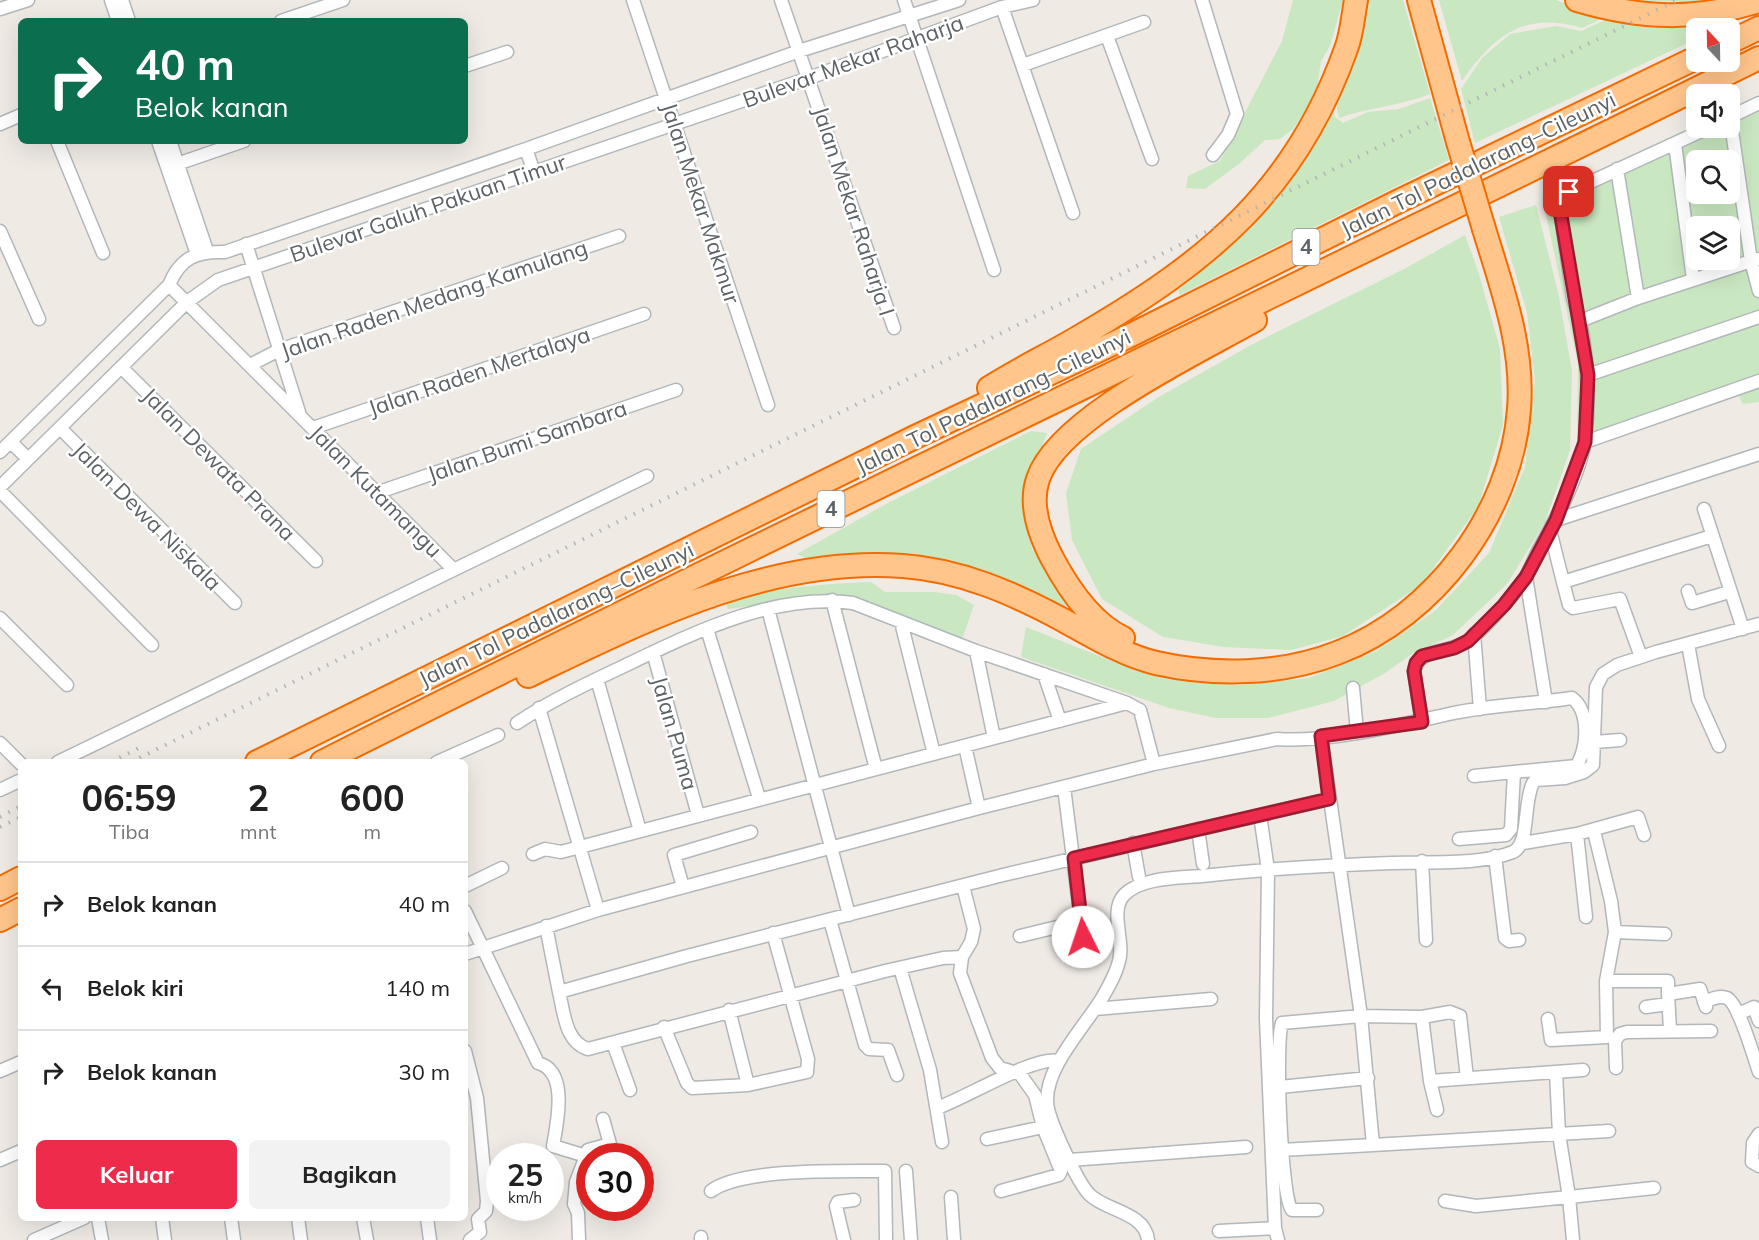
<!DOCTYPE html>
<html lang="id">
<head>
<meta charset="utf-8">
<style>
  :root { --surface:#fff; --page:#f2f2f2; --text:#222; --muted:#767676; --line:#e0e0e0; --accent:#ef2b4b }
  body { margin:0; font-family:Mulish,sans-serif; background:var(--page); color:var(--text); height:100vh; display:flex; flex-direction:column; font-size:22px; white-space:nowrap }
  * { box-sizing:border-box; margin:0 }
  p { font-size:20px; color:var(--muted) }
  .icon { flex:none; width:33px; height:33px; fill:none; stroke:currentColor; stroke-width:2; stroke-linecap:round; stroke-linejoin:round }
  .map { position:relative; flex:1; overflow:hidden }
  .details { position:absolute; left:18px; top:759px; width:450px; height:462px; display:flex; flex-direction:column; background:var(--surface); border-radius:9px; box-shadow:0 6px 24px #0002 }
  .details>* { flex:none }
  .top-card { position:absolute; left:18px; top:18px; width:450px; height:126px; border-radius:9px; box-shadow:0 6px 24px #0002; background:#0b6e4f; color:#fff; overflow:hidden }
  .needle { width:39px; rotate:338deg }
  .buttons { position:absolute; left:1686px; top:18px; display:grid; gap:12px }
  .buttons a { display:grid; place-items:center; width:54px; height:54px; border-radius:9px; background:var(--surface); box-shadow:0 6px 24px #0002; font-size:30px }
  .speed { position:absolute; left:486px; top:1143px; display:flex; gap:12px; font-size:30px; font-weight:700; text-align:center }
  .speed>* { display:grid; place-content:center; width:78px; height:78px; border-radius:50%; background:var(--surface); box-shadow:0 6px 24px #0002; line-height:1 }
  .speed small { font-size:15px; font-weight:400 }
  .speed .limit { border:9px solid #d22; background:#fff; color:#111 }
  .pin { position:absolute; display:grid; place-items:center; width:51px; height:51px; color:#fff; margin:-26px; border-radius:12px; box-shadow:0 3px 9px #0006 }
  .me { position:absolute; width:66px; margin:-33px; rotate:356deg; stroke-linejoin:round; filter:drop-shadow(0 0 4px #0008) }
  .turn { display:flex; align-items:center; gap:21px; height:126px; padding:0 18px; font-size:27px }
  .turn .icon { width:78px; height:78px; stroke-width:2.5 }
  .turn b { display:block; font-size:42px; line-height:51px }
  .eta { display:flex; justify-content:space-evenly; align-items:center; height:102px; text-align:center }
  .eta b { font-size:36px; font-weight:700; line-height:42px }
  .action { display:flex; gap:12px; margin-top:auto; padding:12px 18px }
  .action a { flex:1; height:69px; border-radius:9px; background:var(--accent); color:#fff; font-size:24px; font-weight:700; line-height:69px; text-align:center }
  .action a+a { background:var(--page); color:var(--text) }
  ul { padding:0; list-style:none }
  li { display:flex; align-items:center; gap:18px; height:84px; padding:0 18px; border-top:2px solid var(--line) }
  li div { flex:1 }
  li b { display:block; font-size:22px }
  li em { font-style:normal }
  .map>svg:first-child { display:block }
  .green { fill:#c9e7c0; fill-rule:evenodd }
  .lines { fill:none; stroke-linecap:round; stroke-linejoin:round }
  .minor-casing { stroke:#b2b7ba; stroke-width:15 }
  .motorway-casing { stroke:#f36c00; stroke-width:26 }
  .minor { stroke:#fff; stroke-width:12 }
  .motorway { stroke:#ffc58b; stroke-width:22 }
  .rail { stroke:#b3b4b5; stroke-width:4; stroke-dasharray:1.5 8; stroke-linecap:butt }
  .motorway-bridge-casing { stroke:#f36c00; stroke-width:26; stroke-linecap:butt }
  .motorway-bridge { stroke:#ffc58b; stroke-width:22 }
  .route-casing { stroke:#9b1c31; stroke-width:15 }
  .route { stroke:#ef2b4b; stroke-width:10 }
  .labels { text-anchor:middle; stroke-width:5; stroke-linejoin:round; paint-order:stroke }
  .shield { fill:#fff; stroke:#8d9193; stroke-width:1.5 }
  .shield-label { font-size:21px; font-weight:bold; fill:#5c6265 }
  .street-label { font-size:22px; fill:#5c6265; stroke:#fff }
</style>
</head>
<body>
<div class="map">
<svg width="1759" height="1240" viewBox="0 0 1759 1240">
  <rect width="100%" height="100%" fill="#efeae4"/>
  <!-- green -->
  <path class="green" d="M1293 0H1343L1330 46 1321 61 1316 94 1293 129 1280 139 1265 140 1240 163 1205 189 1186 188 1188 176 1220 161 1282 41Z
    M1366 0H1403L1430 94C1400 106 1370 107 1339 118L1335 99 1352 64Z
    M1439 0H1556L1603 18 1582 28C1524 11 1494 35 1462 81Z
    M1629 0H1731L1717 3Z
    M1610 18 1666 24 1741 18 1719 28H1696V39L1475 143 1461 89 1482 58 1510 34 1557 26 1581 31Z
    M1759 96V402L1743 404 1735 390 1577 442 1578 364 1542 196 1696 125V128H1730V109ZM1696 160H1730V194H1696ZM1696 226H1730V260H1696Z
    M1430 98 1449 160 1180 295 1178 290C1207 267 1236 244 1261 216 1287 185 1313 138 1331 102L1335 117 1343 123 1368 112 1399 109Z
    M1536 205 1558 292 1572 371 1570 450 1545 522 1507 584 1453 635 1412 654 1385 673 1334 701 1268 718H1216L1169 708 1021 657 1026 627 1112 661 1167 679 1239 685 1309 678 1377 651 1436 610 1489 553 1525 467 1535 380 1527 313 1499 217Z
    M1465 235 1478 271 1500 349 1503 425 1478 507 1421 585 1343 636 1291 650 1224 647 1163 637 1102 599 1072 540 1066 493 1081 449 1157 398 1251 345 1406 268Z
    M1031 431 1047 433 1023 499 1032 549 1073 609 994 576 817 563 797 554 888 503Z
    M871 582 885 592H934L956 595 974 605 962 639 857 598 831 595 728 609 725 600C774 588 821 584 871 582Z"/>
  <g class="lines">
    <!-- minor casing -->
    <g class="minor-casing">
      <path id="minor" d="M111 0 118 21
        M122 0 129 21
        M633 0 768 405
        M781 0 894 328
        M904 0 994 270
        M1202 0 1237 114 1228 135 1213 155
        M1002 7 1073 213
        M0 9 28 0
        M281 21 343 0
        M1107 36 1152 159
        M1023 65 1144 22
        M465 66 507 52
        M1730 117 1751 261 1757 259
        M1730 117 1759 103
        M0 124 21 115
        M57 141 103 253
        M158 141 197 254
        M170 141 207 251
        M1675 144 1693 279
        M526 149 534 172
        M177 164 244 141
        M1617 169 1638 298
        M0 231 39 319
        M246 244 299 412
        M169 285 453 569
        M1580 321 1573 298 1560 210 1569 192 1708 128
        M250 365 279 350 619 236
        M121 367 316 561
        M1588 375 1759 317
        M60 428 235 603
        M313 428 644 314
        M11 442 28 459
        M1585 442 1759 381
        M0 452 169 285C180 258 196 251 225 252L526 149 799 51 959 0
        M0 487 187 302 218 280 809 78 1002 7 1033 0
        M0 491 152 645
        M379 492 676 390
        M1704 509 1743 629
        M1556 520 1759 454
        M1550 530 1563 582 1712 536
        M1526 577 1546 702
        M1563 582 1569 605 1573 608 1620 599 1641 657
        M1688 591 1692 603 1729 592
        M832 600 876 769
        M768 609 849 915
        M0 618 67 685
        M901 622 934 754
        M707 629 759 798
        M1474 634 1480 709
        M1688 644 1698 699 1719 746
        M976 651 994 738
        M653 652 698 815
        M1044 674 1060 721
        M597 679 640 831
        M1353 688 1357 732
        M539 708 598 910
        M1422 722 1414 671C1418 648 1450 653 1466 642 1483 631 1514 595 1525 578 1530 570 1533 561 1537 553 1554 522 1581 474 1585 439 1590 399 1588 360 1580 321L1638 298 1751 261 1759 291
        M517 723C550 701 586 684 622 667 691 634 774 592 853 603L976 651 1127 703
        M1321 736 1361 1016 1373 1145 1609 1131
        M1595 742 1620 740
        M0 743 21 764
        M965 746 979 808
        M58 762 647 476
        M437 762 498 735
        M1474 776 1514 772
        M1064 787 1083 937
        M0 790 21 780
        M1260 815 1268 870 1266 1019 1275 1228 1278 1240
        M1198 829 1203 864
        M1577 834 1586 917
        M1133 843 1139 877
        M1523 843 1577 834 1638 817 1644 835
        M533 854 545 849 561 852 1127 703 1140 710 1154 764
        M1495 856 1505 938 1509 941 1519 940
        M1422 861 1426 940
        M465 886 502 868
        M963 886 974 929 971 942 962 957 960 973 992 1058 1000 1068 1020 1074 1035 1095 1043 1127 1061 1171 1059 1175 1001 1191
        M683 887 674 855 751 832
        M465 911 538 1063C569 1071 557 1123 553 1146L586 1156 576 1182 574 1204 578 1213 579 1240
        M830 920 865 1045 869 1049 888 1050 897 1075
        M546 926 559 992
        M1615 932 1665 934
        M1020 936 1082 921
        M465 954 598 910 979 808 1154 764 1277 739C1327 743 1400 725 1449 714 1489 705 1532 704 1572 698 1590 711 1588 750 1576 766L1514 772 1511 829 1506 835 1459 839
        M962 957 943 958 885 971 588 1049C565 1042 564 1012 559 992L687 956 1003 875 1329 799
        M900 968 930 1070 942 1142
        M1606 981H1668V994L1700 989 1706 1007
        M1668 994 1670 1030
        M1704 1002C1711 999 1720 995 1727 998 1739 1004 1754 1058 1759 1072
        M1646 1007 1668 1004
        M1095 1009 1211 999
        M729 1010 748 1085
        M1738 1014 1754 1007 1759 1021
        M1422 1017 1450 1012 1460 1016 1467 1078
        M1548 1019 1551 1040 1607 1037 1606 981 1615 932 1611 901 1594 831
        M664 1027 687 1083 692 1088 748 1085 807 1072 808 1059 773 933
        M613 1043 630 1090
        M465 1051 477 1098 487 1201 486 1211 478 1219 480 1232 470 1240
        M1616 1068 1615 1041 1620 1034 1627 1032 1711 1031
        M0 1071 21 1062
        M1430 1081 1583 1070
        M1280 1087 1368 1078
        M937 1108C966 1098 1035 1055 1059 1061
        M1759 1134 1753 1143 1752 1162 1759 1166
        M987 1139 1043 1127
        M1281 1150 1373 1145
        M586 1156 588 1150 610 1144 603 1119
        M0 1160 21 1151
        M1070 1160 1246 1147
        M906 1171 911 1240
        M711 1191C741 1168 845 1171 885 1171L886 1240
        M951 1197 954 1240
        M1445 1201 1476 1206 1569 1197 1559 1134 1556 1072
        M1317 1210H1292C1281 1199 1275 1042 1282 1023L1361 1016 1422 1017 1430 1081 1437 1110
        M98 1218 102 1240
        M162 1218 165 1240
        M231 1218 234 1240
        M298 1218 301 1240
        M363 1218 367 1240
        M427 1218 430 1240
        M1219 1231 1275 1228
        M701 1237V1240
        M34 1240 84 1218
        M844 1240 836 1206 838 1202 854 1200
        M1148 1240C1145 1212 1106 1211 1090 1195 1078 1184 1052 1126 1048 1109 1040 1072 1084 1028 1102 998 1109 986 1116 974 1119 961 1125 942 1109 911 1124 895 1141 877 1179 878 1202 876 1265 869 1328 865 1392 863 1430 861 1477 866 1513 852 1530 844 1523 802 1533 783L1536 780 1565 778 1584 772 1593 765 1596 687 1603 674 1617 665 1656 652 1759 624
        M1573 1240 1569 1197 1654 1188"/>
    </g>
    <!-- motorway casing -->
    <g class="motorway-casing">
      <path id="motorway" d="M1419 0 1458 142
        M1577 0C1641 19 1696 21 1759 1
        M1730 42 1759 28
        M989 388C1020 368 1053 353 1084 334 1209 261 1296 190 1346 49 1352 34 1353 16 1356 0
        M1123 638C1091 623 1068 588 1052 558 1040 535 1029 505 1038 479 1058 418 1199 352 1255 320
        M528 676C645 620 770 556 903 566 960 570 1013 593 1063 620 1092 636 1123 655 1156 663 1214 676 1281 675 1337 653 1434 617 1512 512 1519 409 1524 347 1502 288 1484 229
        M257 762 915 437 1127 337 1397 202 1696 58
        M322 762C799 522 1281 294 1759 58
        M0 889 21 878
        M0 920 21 909"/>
    </g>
    <!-- minor -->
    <use href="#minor" class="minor"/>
    <!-- motorway -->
    <use href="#motorway" class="motorway"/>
    <!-- rail -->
    <path class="rail" d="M111 762 141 747
      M131 762 1677 0
      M0 817 21 806
      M0 827 21 817"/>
    <!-- motorway-bridge casing -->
    <g class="motorway-bridge-casing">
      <path id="motorway-bridge" d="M1458 142 1484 229"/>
    </g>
    <!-- motorway-bridge -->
    <use href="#motorway-bridge" class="motorway-bridge"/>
  </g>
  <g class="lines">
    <!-- route casing -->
    <g class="route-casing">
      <path id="route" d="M1083 937 1074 858 1329 799 1321 736 1422 722 1414 671 1416 663 1422 656 1454 648 1468 641 1504 605 1526 577 1556 520 1585 442 1588 375 1560 210 1569 192"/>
    </g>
    <!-- route -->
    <use href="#route" class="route"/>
  </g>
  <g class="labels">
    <!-- shield labels -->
    <g class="shield">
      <rect x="1292.5" y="229" width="27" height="36" rx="4.5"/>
      <rect x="817.5" y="491" width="27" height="36" rx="4.5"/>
    </g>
    <g class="shield-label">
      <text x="1306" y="254">4</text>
      <text x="831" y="516">4</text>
    </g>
    <!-- street labels -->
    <g class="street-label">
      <text transform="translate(853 61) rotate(-20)" y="8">Bulevar Mekar Raharja</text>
      <text transform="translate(1478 164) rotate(-26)" y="8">Jalan Tol Padalarang–Cileunyi</text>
      <text transform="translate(701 203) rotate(72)" y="8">Jalan Mekar Makmur</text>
      <text transform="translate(428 208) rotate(-19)" y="8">Bulevar Galuh Pakuan Timur</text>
      <text transform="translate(854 211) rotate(72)" y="8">Jalan Mekar Raharja I</text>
      <text transform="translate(434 299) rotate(-19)" y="8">Jalan Raden Medang Kamulang</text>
      <text transform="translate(479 371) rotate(-19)" y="8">Jalan Raden Mertalaya</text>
      <text transform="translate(993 401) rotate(-26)" y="8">Jalan Tol Padalarang–Cileunyi</text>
      <text transform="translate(527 441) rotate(-19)" y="8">Jalan Bumi Sambara</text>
      <text transform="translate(219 464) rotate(45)" y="8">Jalan Dewata Prana</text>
      <text transform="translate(376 491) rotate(45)" y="8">Jalan Kutamangu</text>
      <text transform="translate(147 516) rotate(45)" y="8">Jalan Dewa Niskala</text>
      <text transform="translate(556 614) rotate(-26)" y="8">Jalan Tol Padalarang–Cileunyi</text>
      <text transform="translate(675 733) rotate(74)" y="8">Jalan Puma</text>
    </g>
  </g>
</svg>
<div class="buttons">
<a><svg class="needle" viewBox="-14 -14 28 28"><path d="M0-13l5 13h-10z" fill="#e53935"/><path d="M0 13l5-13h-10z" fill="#767676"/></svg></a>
<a><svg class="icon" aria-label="sound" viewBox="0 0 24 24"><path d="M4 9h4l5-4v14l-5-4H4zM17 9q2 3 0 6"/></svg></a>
<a><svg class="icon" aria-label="search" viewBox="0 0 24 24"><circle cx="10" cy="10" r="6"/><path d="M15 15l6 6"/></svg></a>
<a><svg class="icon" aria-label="layers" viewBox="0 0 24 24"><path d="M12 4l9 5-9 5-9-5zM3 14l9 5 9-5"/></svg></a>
</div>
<div class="speed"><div>25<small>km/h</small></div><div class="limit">30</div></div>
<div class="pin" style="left:1569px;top:192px;background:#d93025"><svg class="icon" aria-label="arrive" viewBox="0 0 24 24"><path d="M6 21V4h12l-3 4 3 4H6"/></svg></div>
<svg class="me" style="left:1083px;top:937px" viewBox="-20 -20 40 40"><circle r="19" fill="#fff"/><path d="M0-13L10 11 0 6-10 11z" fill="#ef2b4b"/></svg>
<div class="top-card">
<div class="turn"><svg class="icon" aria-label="right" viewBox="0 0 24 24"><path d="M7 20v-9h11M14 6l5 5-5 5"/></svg><div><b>40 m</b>Belok kanan</div></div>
</div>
<section class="details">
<div class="eta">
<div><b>06:59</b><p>Tiba</p></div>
<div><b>2</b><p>mnt</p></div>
<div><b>600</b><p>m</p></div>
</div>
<ul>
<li><svg class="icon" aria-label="right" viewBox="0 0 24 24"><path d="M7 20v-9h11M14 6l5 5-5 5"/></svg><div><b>Belok kanan</b></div><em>40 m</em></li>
<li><svg class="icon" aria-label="left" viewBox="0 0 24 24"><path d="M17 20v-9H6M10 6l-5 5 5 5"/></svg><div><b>Belok kiri</b></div><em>140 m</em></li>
<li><svg class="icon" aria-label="right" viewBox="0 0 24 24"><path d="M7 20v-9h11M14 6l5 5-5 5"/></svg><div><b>Belok kanan</b></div><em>30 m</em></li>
</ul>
<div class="action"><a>Keluar</a><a>Bagikan</a></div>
</section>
</div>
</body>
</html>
